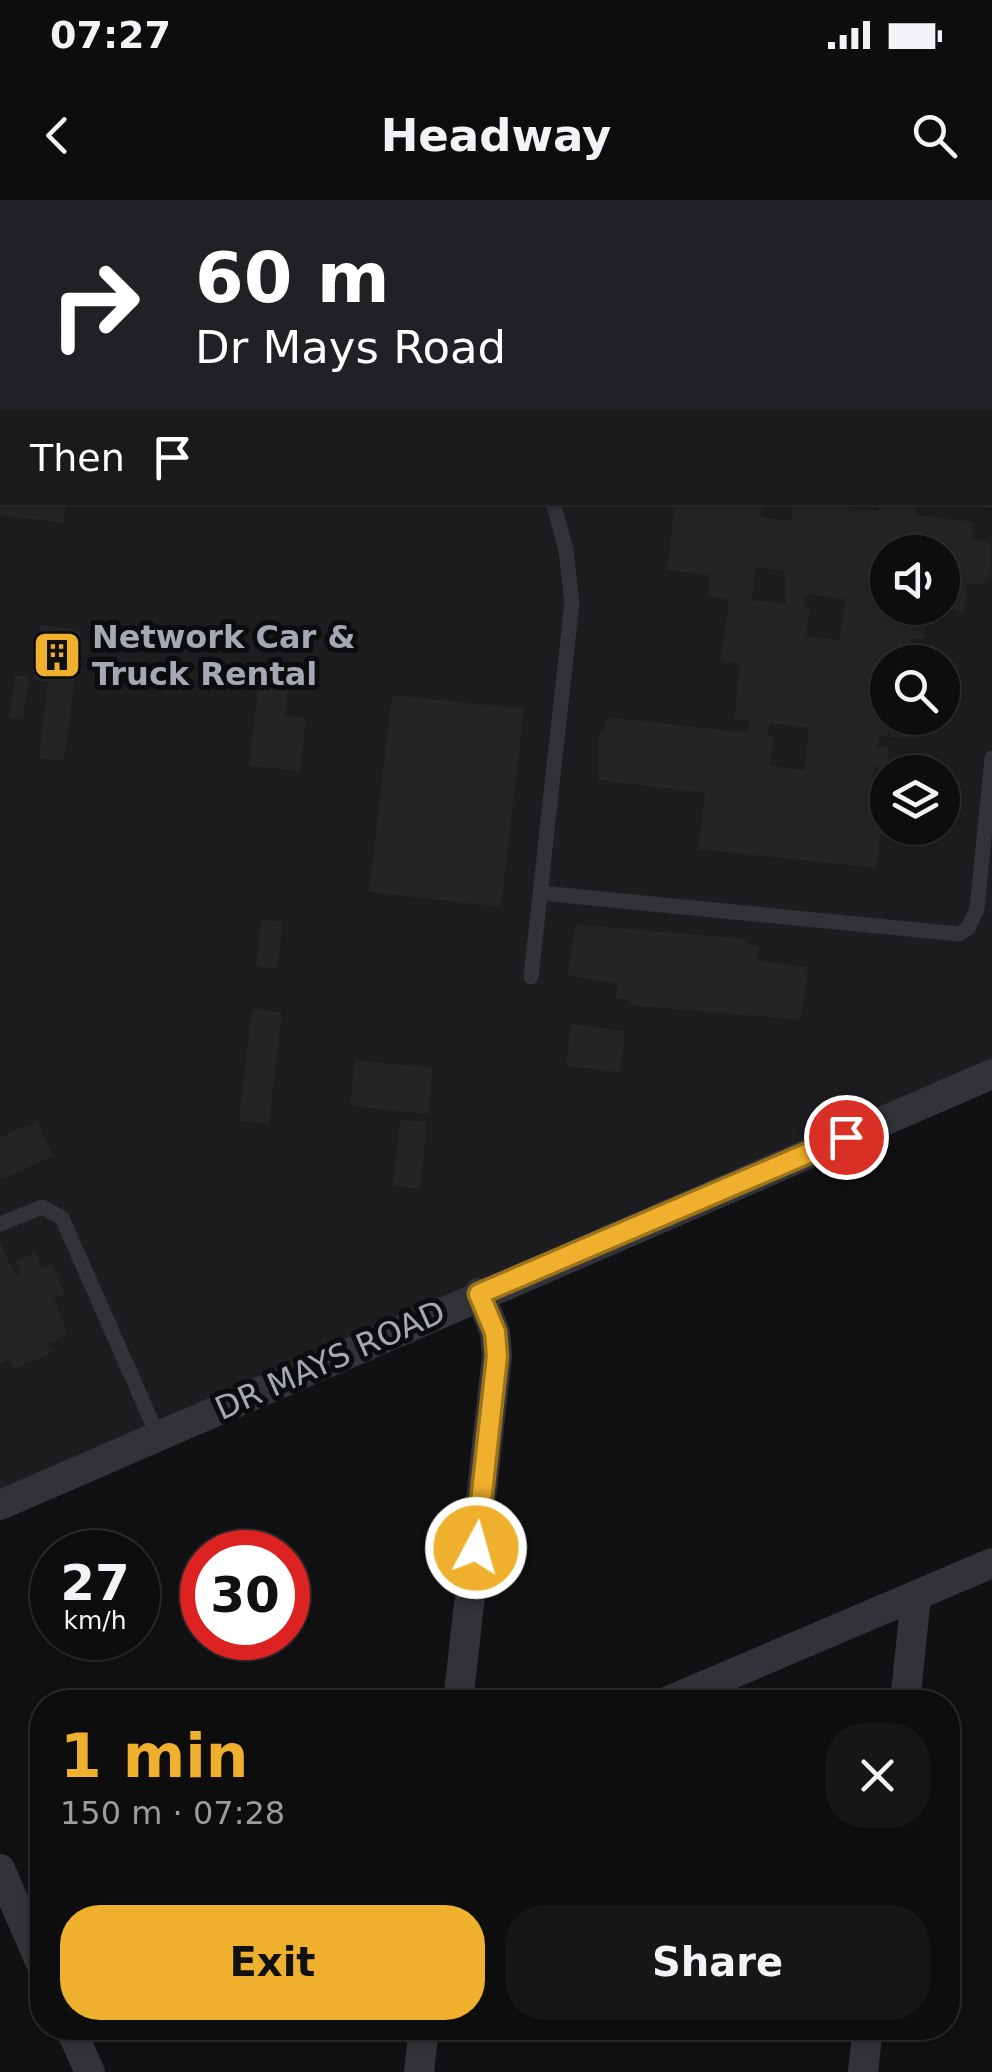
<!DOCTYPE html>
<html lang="en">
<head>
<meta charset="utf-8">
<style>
  :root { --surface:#0d0d0e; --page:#161617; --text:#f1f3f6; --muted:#9a9c9e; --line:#2d2d2e; --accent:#efb12d }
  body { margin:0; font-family:"DejaVu Sans",sans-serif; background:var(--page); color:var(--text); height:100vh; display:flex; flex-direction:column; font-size:38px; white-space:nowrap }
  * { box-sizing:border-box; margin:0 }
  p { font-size:32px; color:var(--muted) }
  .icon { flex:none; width:55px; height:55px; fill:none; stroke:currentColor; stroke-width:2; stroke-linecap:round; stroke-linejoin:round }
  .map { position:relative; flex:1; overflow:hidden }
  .side { position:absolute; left:30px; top:1490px; width:930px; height:350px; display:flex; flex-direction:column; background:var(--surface); border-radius:40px; box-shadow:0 2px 8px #0004,0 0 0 2px var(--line) }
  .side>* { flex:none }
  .banner { position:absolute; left:0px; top:0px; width:992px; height:305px; box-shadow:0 2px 8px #0004,0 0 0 2px var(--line); background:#202124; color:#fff; overflow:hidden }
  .tools { position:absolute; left:870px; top:335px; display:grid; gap:20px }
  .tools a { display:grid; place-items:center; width:90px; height:90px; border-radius:50%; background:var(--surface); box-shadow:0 2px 8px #0004,0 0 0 2px var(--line); font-size:50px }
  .speed { position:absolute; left:30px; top:1330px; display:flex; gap:20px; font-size:50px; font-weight:700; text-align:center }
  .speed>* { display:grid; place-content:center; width:130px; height:130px; border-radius:50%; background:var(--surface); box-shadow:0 2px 8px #0004,0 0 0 2px var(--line); line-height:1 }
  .speed small { font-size:25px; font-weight:400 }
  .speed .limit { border:15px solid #d22; background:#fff; color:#111 }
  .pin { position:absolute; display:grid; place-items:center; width:85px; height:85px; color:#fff; margin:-42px; border:5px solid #fff; border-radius:50%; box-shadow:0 2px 10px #0007 }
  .me { position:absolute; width:110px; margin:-55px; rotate:6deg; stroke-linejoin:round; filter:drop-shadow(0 0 8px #0008) }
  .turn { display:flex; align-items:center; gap:35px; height:210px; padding:0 30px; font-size:45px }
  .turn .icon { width:130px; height:130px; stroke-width:2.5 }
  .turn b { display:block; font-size:70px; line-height:85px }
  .then { display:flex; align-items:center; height:95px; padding:0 30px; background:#0003; gap:20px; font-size:38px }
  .round { display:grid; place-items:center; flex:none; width:105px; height:105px; border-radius:40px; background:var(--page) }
  .overview { display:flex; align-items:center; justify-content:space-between; height:170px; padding:0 30px }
  h1 { font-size:60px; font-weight:600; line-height:75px; color:var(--accent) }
  .cta { display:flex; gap:20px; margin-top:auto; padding:20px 30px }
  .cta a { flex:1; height:115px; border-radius:40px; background:var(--accent); color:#111; font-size:40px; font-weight:600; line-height:115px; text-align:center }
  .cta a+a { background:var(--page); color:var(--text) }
  .status { display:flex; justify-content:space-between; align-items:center; height:70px; padding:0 50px; background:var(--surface); direction:ltr }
  .status svg { height:28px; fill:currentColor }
  header { display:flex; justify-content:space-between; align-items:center; height:130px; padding:0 30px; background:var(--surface); font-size:45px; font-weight:600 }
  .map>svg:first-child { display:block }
  .built { fill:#1d1d20; fill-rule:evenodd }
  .building { fill:#242427; fill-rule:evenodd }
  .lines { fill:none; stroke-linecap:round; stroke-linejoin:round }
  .lane { stroke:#323338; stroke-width:15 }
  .street { stroke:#323338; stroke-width:30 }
  .secondary { stroke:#414248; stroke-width:42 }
  .route-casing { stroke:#9b731d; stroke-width:25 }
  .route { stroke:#efb12d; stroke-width:18 }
  .labels { text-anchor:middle; stroke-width:10; stroke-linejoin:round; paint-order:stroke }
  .poi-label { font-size:32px; font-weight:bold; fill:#a3a8b3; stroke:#0c0c0e; text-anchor:start }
  .street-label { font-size:32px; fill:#a3a8b3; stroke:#0c0c0e }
</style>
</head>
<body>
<div class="status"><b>07:27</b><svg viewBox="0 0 49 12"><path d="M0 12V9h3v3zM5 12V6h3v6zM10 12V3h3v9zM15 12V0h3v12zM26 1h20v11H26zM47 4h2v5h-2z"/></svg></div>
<header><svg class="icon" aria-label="back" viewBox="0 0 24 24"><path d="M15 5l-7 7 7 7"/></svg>Headway<svg class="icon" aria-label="search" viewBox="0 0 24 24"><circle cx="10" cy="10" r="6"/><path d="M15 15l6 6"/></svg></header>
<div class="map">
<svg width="992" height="1872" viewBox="0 0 992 1872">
  <rect width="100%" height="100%" fill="#111113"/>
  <!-- built -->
  <path class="built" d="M0 0H992V870L0 1301ZM2 2H990V302H2ZM888 352H942V408H888ZM888 462H942V518H888ZM888 572H942V628H888Z"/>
  <!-- building -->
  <path class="building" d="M0 302H66L64 323 0 315Z
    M675 302 763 304 761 317 791 321 794 302 878 311 879 302 916 305 915 315 973 322 971 340 990 341 992 371 984 385 967 383 964 412 942 409V352H888V408H915L913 417 926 418 923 439 911 438 910 448 926 449 925 462H888V518H919L916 539 879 536 877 547H889L887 568 875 567 873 577 888 579 876 668 698 649 705 593 599 580V533L604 534 606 517 748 533 750 521 734 519 740 463 721 461 729 399 708 396 710 375 667 370ZM755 367 785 371 786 404 752 400ZM805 394 846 399 840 440 806 436 810 407 804 406ZM770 523 809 528 804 570 770 566 774 536H768Z
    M40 425 81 430 64 561 39 558 48 482 34 480Z
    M260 472 290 475 285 516 306 518 300 571 249 566Z
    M15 475 29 477 23 519 9 517Z
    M392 495 524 509 501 707 369 692Z
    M262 719 283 722 277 769 256 766Z
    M575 724 747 739 746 744 759 746 757 761 808 767 801 820 629 805 630 800 616 798 618 783 568 776Z
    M252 809 282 812 269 924 239 921Z
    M571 824 625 831 620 872 566 866Z
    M355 860 433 868 428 914 350 906Z
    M400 920 427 922 420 989 393 986Z
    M37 921 53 956 0 980V937Z
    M0 1041 15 1075 21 1073 16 1061 36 1052 41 1069 52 1064 65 1095 54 1099 68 1134 48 1143 53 1152 15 1169 10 1159 0 1164Z"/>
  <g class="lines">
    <!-- lane -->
    <path class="lane" d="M250 2V0
      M524 2V0
      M990 270H992
      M541 693 959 734 968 728 977 709 992 558
      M531 777 572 402 566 350 553 302
      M0 1024 42 1007 62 1018 158 1236"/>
    <!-- street -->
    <path class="street" d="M0 1305 992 874
      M458 1502 497 1156 495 1132 479 1093
      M666 1502 992 1363
      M905 1502 916 1397
      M0 1669 42 1766
      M70 1828 90 1872
      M419 1872 424 1828
      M863 1872 868 1828"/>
    <!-- secondary -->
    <path class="secondary" d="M835 0 856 2
      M990 18H992"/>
  </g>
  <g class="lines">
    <!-- route casing -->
    <g class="route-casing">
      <path id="route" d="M476 1348 497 1156 495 1132 479 1094 846 937"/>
    </g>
    <!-- route -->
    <use href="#route" class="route"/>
  </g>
  <!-- icons -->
  <defs>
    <g id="building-square" transform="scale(2.5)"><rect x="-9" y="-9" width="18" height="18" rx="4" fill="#efb12d" stroke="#0c0c0e"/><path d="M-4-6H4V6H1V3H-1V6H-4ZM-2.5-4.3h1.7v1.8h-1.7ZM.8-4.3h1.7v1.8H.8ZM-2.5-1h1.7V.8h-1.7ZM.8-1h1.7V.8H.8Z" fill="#111"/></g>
  </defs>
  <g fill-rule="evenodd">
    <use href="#building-square" x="57" y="455"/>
  </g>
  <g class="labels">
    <!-- poi labels -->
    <g class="poi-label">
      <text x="92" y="448">Network Car &amp;<tspan x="92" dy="37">Truck Rental</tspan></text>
    </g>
    <!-- street labels -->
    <g class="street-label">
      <text transform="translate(330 1160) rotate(-24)" y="11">DR MAYS ROAD</text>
    </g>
  </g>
</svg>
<div class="tools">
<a><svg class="icon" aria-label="sound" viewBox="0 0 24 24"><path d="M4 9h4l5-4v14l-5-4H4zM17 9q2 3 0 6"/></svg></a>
<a><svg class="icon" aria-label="search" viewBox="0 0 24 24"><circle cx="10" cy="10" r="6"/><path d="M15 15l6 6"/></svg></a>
<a><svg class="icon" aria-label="layers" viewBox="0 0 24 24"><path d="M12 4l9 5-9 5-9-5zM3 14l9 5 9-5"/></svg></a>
</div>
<div class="speed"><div>27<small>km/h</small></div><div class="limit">30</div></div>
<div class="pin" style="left:846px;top:937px;background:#d93025"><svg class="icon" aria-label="arrive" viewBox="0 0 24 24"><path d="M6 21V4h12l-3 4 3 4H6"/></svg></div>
<svg class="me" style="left:476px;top:1348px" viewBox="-20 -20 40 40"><circle r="17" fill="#efb12d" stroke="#fff" stroke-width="3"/><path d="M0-11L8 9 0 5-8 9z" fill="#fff"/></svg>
<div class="banner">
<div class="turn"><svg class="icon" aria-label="right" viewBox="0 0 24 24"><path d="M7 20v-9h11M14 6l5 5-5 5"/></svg><div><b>60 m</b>Dr Mays Road</div></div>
<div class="then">Then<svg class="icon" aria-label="arrive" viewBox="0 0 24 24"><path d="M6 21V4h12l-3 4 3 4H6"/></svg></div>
</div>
<section class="side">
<div class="overview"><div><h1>1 min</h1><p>150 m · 07:28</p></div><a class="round"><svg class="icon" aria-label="close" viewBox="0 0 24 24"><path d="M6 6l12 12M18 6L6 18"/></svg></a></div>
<div class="cta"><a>Exit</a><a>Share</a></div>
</section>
</div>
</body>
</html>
